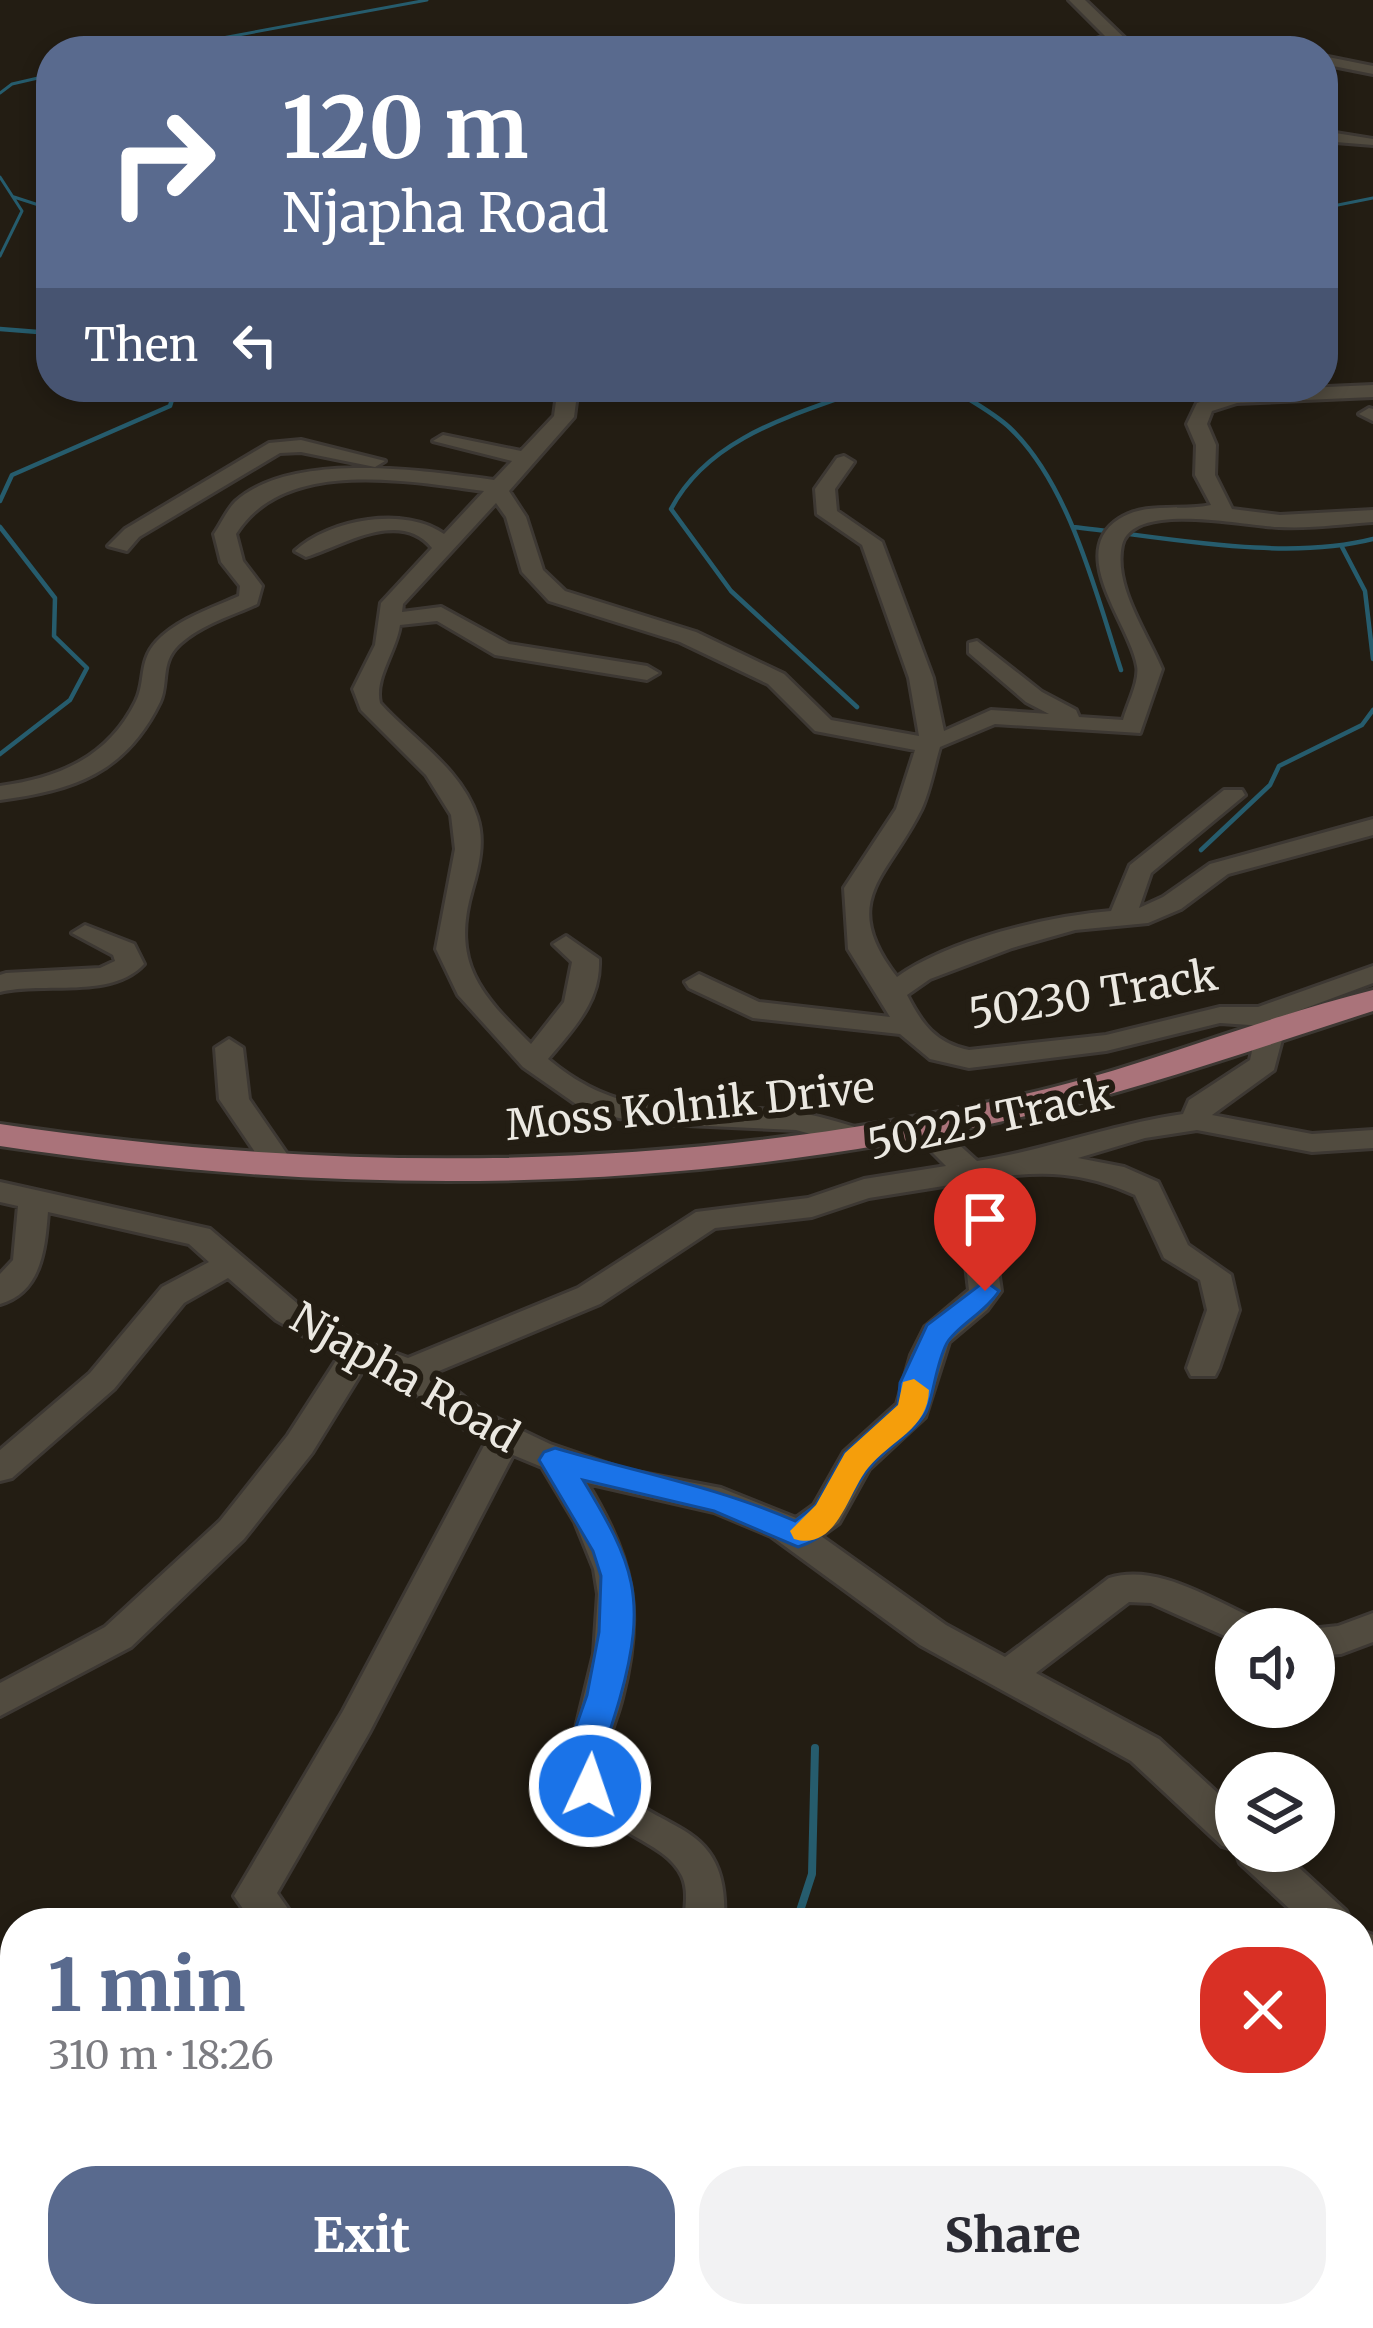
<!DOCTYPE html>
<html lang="en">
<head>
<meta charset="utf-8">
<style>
  :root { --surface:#fff; --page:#f2f2f3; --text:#2b2b33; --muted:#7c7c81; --accent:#596a8e }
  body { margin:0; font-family:Merriweather,serif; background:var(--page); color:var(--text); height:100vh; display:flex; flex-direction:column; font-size:45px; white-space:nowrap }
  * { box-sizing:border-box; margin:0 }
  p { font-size:39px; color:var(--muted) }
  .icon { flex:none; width:66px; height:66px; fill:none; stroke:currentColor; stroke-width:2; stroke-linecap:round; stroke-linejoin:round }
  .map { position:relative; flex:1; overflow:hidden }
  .panel { position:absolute; left:0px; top:1908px; width:1374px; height:420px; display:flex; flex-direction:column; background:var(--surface); border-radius:48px 48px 0 0; box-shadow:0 6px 18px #0003 }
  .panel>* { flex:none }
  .banner { position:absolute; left:36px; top:36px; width:1302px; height:366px; border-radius:48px; box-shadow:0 6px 18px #0003; background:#596a8e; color:#fff; overflow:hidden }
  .buttons { position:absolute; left:1215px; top:1608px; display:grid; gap:24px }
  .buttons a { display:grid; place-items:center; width:120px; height:120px; border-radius:50%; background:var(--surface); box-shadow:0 6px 18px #0003; font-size:60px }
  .pin { position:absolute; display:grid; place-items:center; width:102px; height:102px; color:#fff; margin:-123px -51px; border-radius:50% 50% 50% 0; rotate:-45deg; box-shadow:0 0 12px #0007 }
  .pin .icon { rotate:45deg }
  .me { position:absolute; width:132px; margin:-66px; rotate:3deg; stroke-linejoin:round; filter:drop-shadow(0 0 9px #0008) }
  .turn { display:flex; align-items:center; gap:42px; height:252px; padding:0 48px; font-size:54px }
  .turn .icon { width:156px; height:156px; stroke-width:2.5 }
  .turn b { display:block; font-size:84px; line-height:102px }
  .then { display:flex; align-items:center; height:114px; padding:0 48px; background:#0003; gap:24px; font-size:45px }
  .round { display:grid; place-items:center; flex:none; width:126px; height:126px; border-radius:48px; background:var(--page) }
  .headline { display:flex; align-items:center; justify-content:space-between; height:204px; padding:0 48px }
  h1 { font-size:72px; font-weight:800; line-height:90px; color:var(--accent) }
  .button { display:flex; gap:24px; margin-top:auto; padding:24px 48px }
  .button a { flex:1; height:138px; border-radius:48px; background:var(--accent); color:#fff; font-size:48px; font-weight:800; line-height:138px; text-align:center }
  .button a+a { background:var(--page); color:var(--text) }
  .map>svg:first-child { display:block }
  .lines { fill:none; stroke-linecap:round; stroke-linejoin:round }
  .stream-far2 { stroke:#265c6d; stroke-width:3 }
  .stream-far1 { stroke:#265c6d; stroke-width:4.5 }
  .stream { stroke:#265c6d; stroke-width:8 }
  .minor-casing { stroke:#3d3833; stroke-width:6 }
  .major-casing { stroke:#3d3833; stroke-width:6 }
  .minor { fill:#514b3f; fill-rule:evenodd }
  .major { fill:#aa737a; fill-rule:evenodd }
  .route { fill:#1a73e8; stroke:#114b97; stroke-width:3 }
  .slow { fill:#f59e0b }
  .labels { text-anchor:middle; stroke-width:12; stroke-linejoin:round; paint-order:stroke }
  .street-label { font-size:42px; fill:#ebe8e1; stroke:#231d13 }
</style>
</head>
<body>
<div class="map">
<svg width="1373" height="2328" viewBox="0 0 1373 2328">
  <rect width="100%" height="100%" fill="#231d13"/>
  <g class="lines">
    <!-- stream-far2 -->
    <path class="stream-far2" d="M152 51 427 0
      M0 93 12 84 51 75
      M0 177 22 211 0 256
      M14 197 51 209
      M1323 208 1373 198"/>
    <!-- stream-far1 -->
    <path class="stream-far1" d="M0 329 51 333
      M949 387C969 400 993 412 1010 428 1070 485 1096 594 1121 670
      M0 501 12 475 170 406 176 387
      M0 527 55 598 54 636 87 668 70 700 0 754
      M1073 527C1164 537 1284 562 1373 539
      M1342 547 1365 591 1373 659
      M857 707 731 591 671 509C710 435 798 414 871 387
      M1201 850 1270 785 1279 766 1362 725 1373 710"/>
    <!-- stream -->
    <path class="stream" d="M796 1923 812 1874 815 1748
      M63 2313 65 2328
      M722 2328 724 2313"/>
    <!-- minor casing -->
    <g class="minor-casing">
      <path id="minor" d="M1069 0H1085L1138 51H1121L1112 43 1060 51 1105 36Z
        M766 39 826 47 833 51 761 46Z
        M1323 56 1373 66V74L1323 64Z
        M1323 131 1373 139V145L1323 141Z
        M1373 385V397L1237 403 1212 411 1207 424 1216 445 1215 475 1232 509 1280 515 1373 510V522C1342 524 1310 529 1279 527 1245 526 1133 500 1122 545 1113 586 1147 633 1162 669L1140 733 995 724 940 747C934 767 930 791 921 810 888 877 837 900 897 977 949 940 1048 916 1111 911L1130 865 1224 790H1242L1245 795 1151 873 1139 908 1163 897 1210 864 1373 819V835L1228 874 1181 909 1148 923 1075 930 1012 948 930 979 907 995C922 1024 935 1043 969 1050L1106 1035 1220 1007H1258L1373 966V983L1287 1015 1306 1026 1302 1032H1284L1274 1070 1212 1115 1312 1134 1373 1130V1148L1312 1152 1197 1130 1145 1138 1078 1158 1124 1167 1158 1182 1188 1245 1231 1275 1239 1310 1219 1368 1215 1376H1191L1187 1368 1207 1310 1200 1280 1164 1258 1135 1195C1082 1171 1041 1170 985 1179L1001 1291 987 1310 949 1342 925 1417 869 1469 839 1523 821 1536 946 1625 1005 1657 1109 1578C1158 1563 1212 1600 1256 1619L1261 1629H1236V1641L1151 1603 1129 1602 1036 1673 1159 1739 1236 1810V1851H1281L1346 1911 1352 1923H1305L1240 1863 1235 1850 1222 1846 1131 1761 920 1645 771 1536 714 1512 587 1483C633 1558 645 1610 622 1698 616 1723 604 1744 603 1770 650 1839 731 1811 724 1923H684C685 1908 689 1891 682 1876 664 1837 595 1833 565 1773L594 1654 598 1594 594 1569 575 1522 542 1467 513 1455 369 1733 277 1893 298 1923H253L234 1896 343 1711 486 1442C443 1420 412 1383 365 1367L312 1453 244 1539 131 1647 0 1716V1683L105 1627 220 1521 288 1435 339 1356 276 1320 228 1278 184 1303 114 1389 12 1478 0 1481V1450L90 1373 162 1287 209 1262 189 1244 48 1212C45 1248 42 1292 0 1304V1274L13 1260 18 1206 0 1202V1182L210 1229 298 1304 370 1344 408 1358 578 1288 696 1212 808 1198 864 1179 946 1166 913 1133 908 1127 913 1121H933L977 1161C1047 1150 1113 1124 1183 1114L1189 1100 1250 1060 1256 1033 1265 1026 1220 1023 1106 1051 969 1068 930 1059 900 1034 753 1018 689 988 685 982 699 974 759 1002 890 1017 848 949 844 888 896 809 915 750 815 731 768 684 680 642 549 601 522 572 506 517 496 503 403 604 402 612 441 607 509 644 647 666 659 673 647 680 495 655 437 621 400 625C396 652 374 678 380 703 413 740 461 768 477 817 485 841 479 866 472 890 451 963 480 994 531 1044L564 1002 572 962 553 944 566 936 599 959C601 1001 574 1028 548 1059 629 1127 691 1101 787 1111 815 1114 842 1123 868 1131L873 1138 858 1147 796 1130 643 1123 586 1111 523 1067 458 995 436 949 455 849 451 815 426 775 361 710 353 689 375 645 381 603 432 548C400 508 342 546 306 557L295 551C329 519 406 506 444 534L484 491C407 481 284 457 236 534L243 561 262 586 257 604C231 616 194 627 175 649 161 666 168 685 160 702 125 774 73 790 0 800V786C58 778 108 758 136 701 146 682 138 661 157 641 178 619 212 608 239 596L240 586 221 562 214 534C221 524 227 510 235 502 292 450 425 471 494 480L512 461 433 441 443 435 521 451 554 416 558 387H578L574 417 509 491 526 517 543 570 565 591 696 632 784 674 831 720 919 736 909 678 862 545 817 514 815 489 837 458 844 456 854 462 835 489 837 511 882 542 933 678 944 731 991 710 1049 714 1026 702 969 653V643L977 641 1042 692 1076 710 1079 717 1123 720C1127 705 1140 681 1137 666 1131 626 1066 553 1119 519 1147 501 1181 512 1211 505L1195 475 1196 445 1187 424 1197 403 1235 391ZM956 1184 969 1290 925 1327 911 1355 897 1404 844 1452 814 1505 796 1518 721 1488 626 1470 550 1444 483 1412 434 1373 600 1304 715 1228 812 1217 869 1198Z
        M1369 408 1373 409V421L1359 414Z
        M301 440 385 461 375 467 301 452 280 453 139 537 127 551 108 546 125 529 269 443Z
        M85 925 134 944 144 964C111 1000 44 981 0 992V975L6 973 100 968 115 961 113 955 72 933Z
        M229 1039 243 1048 249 1099 296 1167 292 1174H270L219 1099 215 1048Z
        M1373 1613V1642L1341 1654 1314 1656 1310 1629 1338 1626Z
        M1359 1930 1373 1935V1978L1359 1973Z
        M1189 2313H1240L1234 2328H1183Z"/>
    </g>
    <!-- major casing -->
    <g class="major-casing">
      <path id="major" d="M1373 990V1011C1255 1049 1138 1090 1017 1118 680 1195 341 1198 0 1146V1124C341 1175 680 1172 1017 1096 1138 1069 1253 1020 1373 990Z"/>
    </g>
    <!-- minor -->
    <use href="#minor" class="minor"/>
    <!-- major -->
    <use href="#major" class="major"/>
  </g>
  <!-- route -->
  <path class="route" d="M985 1281 999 1291C986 1312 957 1326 947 1343 935 1365 933 1402 925 1414 913 1434 886 1448 871 1466 844 1495 842 1534 798 1547L714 1511 583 1480C634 1564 648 1598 620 1698 611 1731 599 1752 607 1786L602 1797H577L565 1758 587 1695 599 1632 601 1576 593 1551 539 1460 544 1452 555 1448C636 1472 718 1487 795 1521L816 1505 845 1453 898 1405 900 1383 927 1325Z"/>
  <!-- slow -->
  <path class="slow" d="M914 1379 929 1390C928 1429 891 1440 868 1468 848 1492 837 1552 794 1539L790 1531 816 1505 845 1453 898 1405 903 1382Z"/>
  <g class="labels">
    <!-- street labels -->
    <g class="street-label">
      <text transform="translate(1093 994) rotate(-9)" y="15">50230 Track</text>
      <text transform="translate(690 1106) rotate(-6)" y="15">Moss Kolnik Drive</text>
      <text transform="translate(990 1119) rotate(-12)" y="15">50225 Track</text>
      <text transform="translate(405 1377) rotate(30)" y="15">Njapha Road</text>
    </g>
  </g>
</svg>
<div class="buttons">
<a><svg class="icon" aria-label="sound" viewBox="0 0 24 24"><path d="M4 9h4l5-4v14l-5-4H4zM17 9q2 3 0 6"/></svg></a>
<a><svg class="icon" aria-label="layers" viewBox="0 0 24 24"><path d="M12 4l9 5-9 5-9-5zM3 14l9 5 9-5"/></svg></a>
</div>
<div class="pin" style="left:985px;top:1291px;background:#d93025"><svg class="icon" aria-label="arrive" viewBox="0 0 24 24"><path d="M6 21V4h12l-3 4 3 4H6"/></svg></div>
<svg class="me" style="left:590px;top:1786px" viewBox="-20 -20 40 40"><circle r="17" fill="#1a73e8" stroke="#fff" stroke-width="3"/><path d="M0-11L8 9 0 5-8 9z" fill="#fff"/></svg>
<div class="banner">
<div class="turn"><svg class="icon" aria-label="right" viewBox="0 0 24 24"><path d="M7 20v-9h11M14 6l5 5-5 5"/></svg><div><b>120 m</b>Njapha Road</div></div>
<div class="then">Then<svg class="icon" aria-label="left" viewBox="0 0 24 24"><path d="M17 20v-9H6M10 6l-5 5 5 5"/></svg></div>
</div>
<section class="panel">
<div class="headline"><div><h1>1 min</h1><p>310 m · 18:26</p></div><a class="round" style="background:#d93025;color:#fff"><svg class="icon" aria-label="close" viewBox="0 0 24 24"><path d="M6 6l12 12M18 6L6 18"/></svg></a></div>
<div class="button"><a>Exit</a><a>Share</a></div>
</section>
</div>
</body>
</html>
